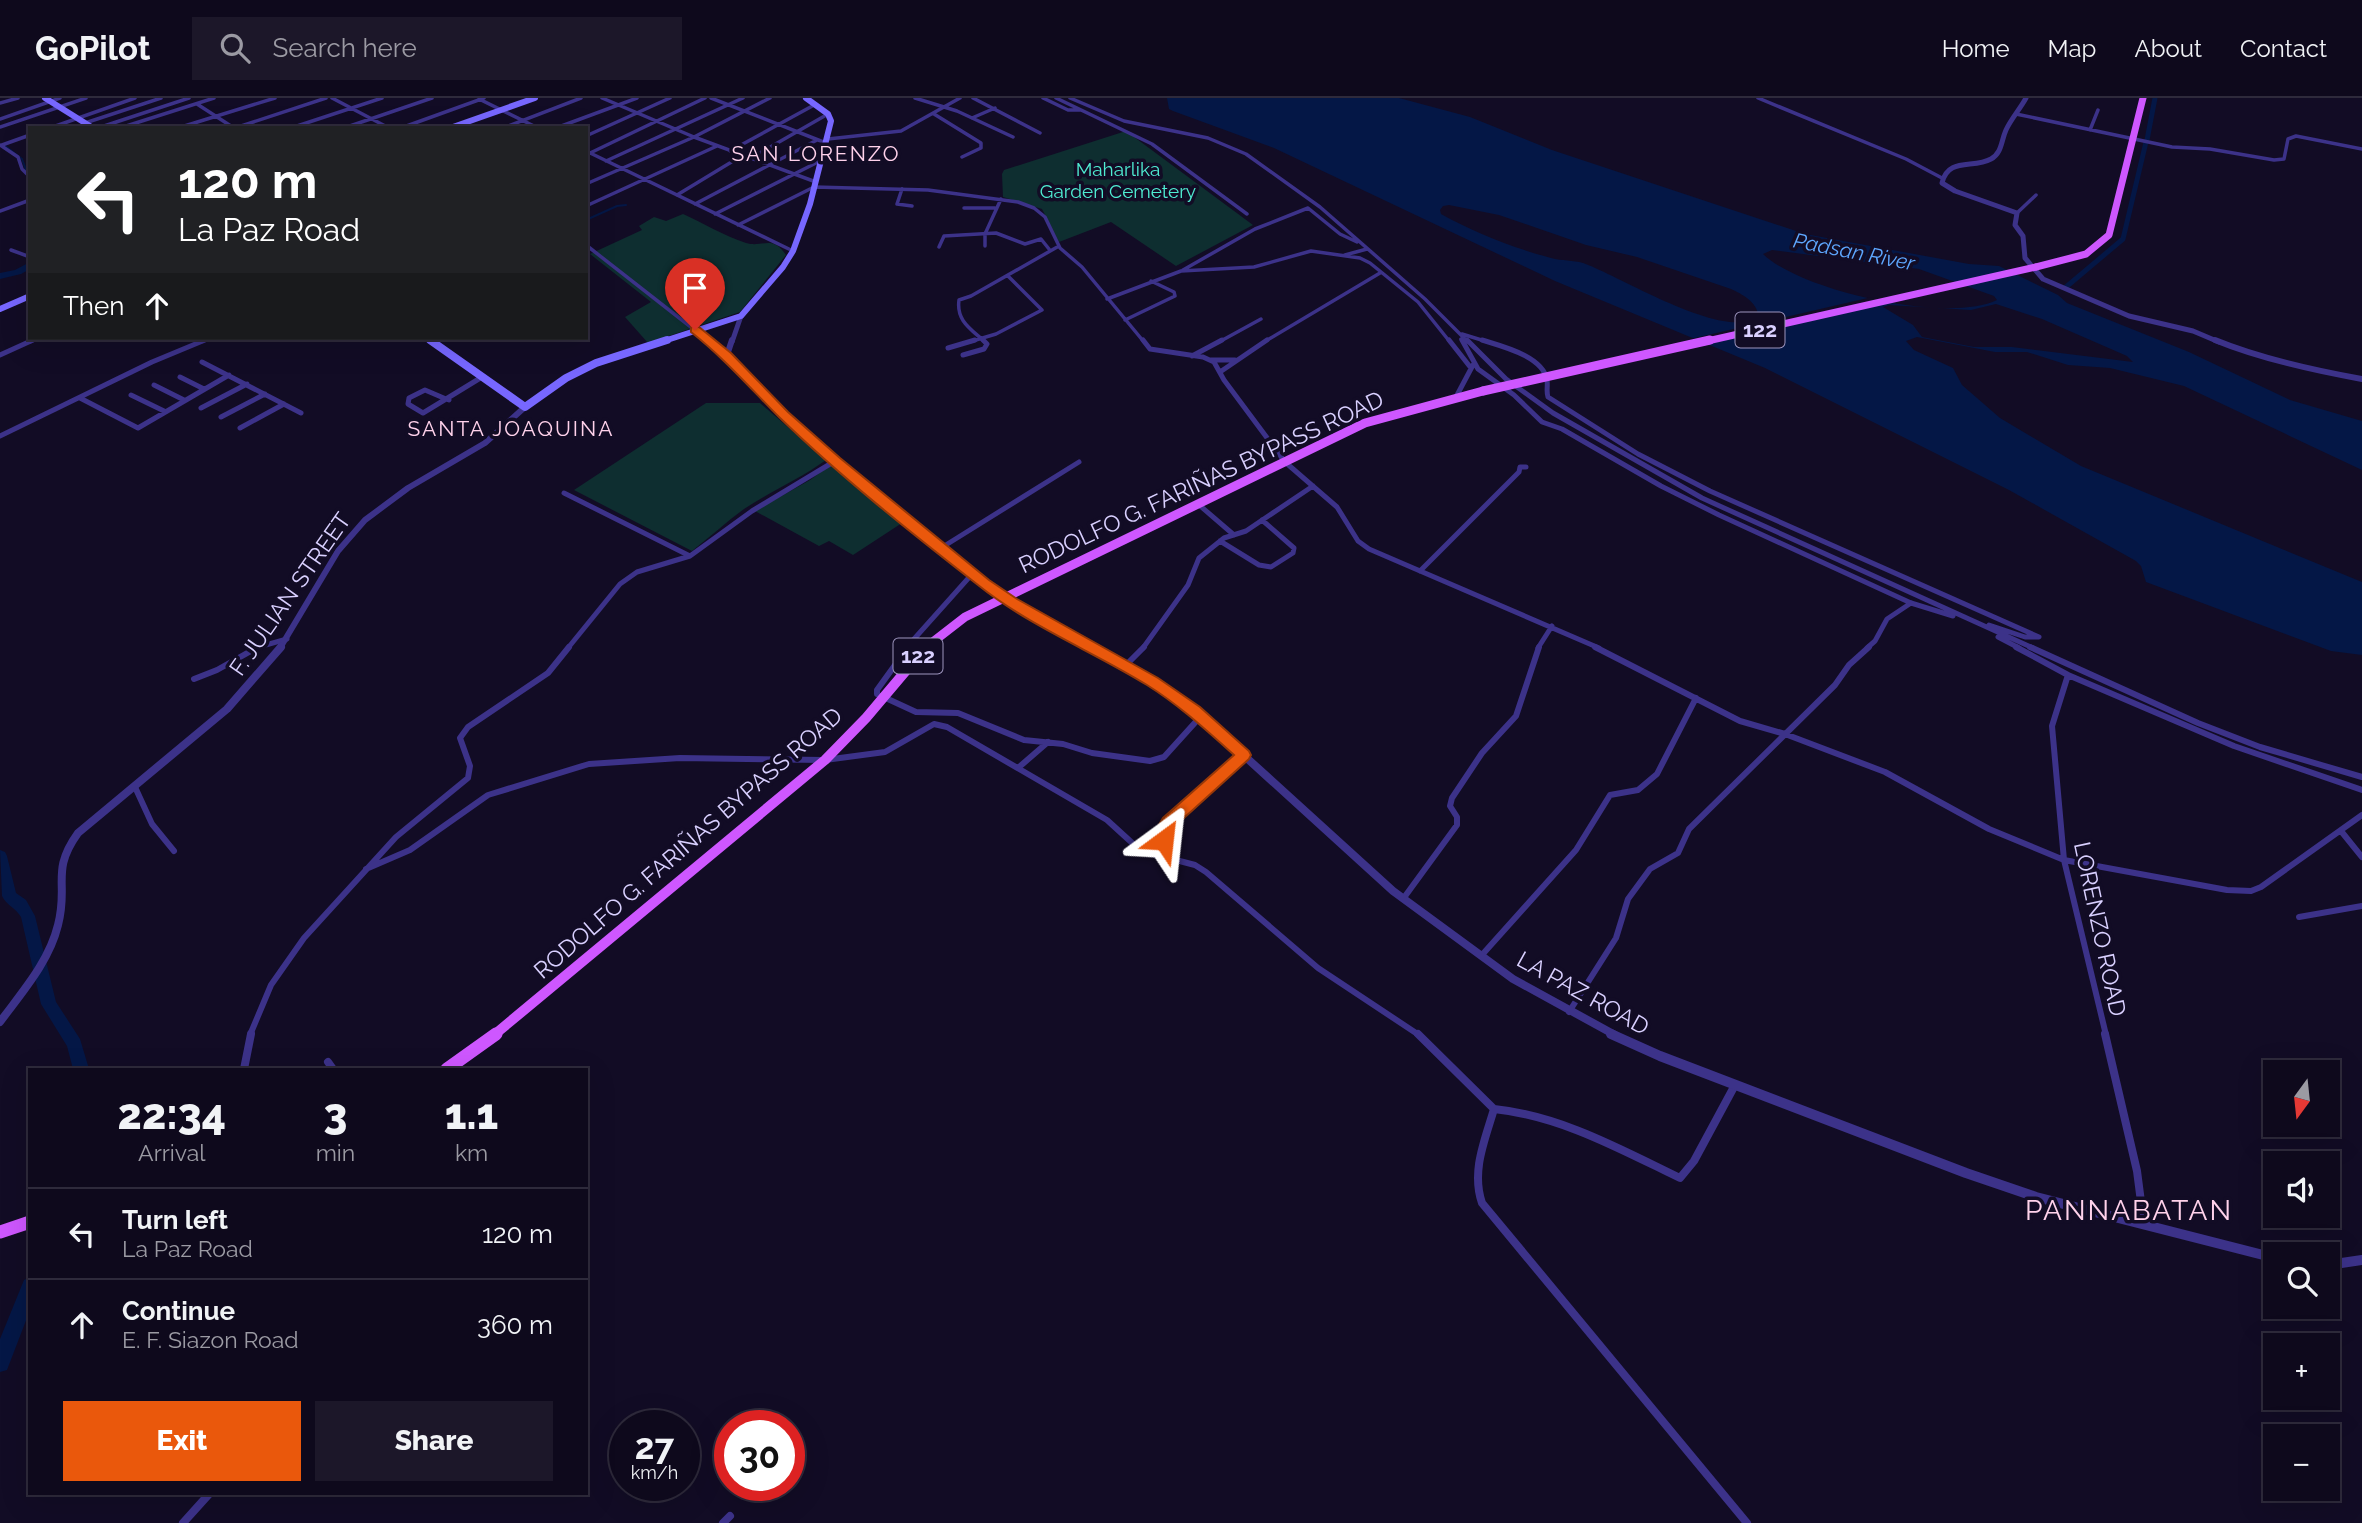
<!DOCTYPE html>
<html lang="en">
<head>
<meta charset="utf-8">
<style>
  :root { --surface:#0e091c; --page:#1c1729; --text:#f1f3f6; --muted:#9b9aa3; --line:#2e2a3b; --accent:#ea580c }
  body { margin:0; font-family:Raleway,sans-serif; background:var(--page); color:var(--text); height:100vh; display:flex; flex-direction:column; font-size:26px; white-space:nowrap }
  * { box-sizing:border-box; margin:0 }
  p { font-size:23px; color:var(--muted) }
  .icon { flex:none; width:38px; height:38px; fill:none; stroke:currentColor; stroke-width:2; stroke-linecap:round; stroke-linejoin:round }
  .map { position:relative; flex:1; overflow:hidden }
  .side { position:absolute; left:28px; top:970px; width:560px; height:427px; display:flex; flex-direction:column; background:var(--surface); border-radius:0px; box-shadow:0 7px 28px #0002,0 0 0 2px var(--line) }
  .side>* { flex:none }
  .guide { position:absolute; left:28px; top:28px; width:560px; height:214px; border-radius:0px; box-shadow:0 7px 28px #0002,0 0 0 2px var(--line); background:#202124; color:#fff; overflow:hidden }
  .needle { width:46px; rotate:195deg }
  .tools { position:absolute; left:2263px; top:962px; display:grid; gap:14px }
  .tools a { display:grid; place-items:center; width:77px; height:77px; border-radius:0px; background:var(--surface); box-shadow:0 7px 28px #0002,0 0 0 2px var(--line); font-size:35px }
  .speed { position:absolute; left:609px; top:1312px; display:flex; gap:14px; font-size:35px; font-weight:700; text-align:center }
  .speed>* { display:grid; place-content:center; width:91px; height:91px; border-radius:50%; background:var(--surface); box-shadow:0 7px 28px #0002,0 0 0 2px var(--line); line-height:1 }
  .speed small { font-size:18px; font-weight:400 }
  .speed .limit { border:10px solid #d22; background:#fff; color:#111 }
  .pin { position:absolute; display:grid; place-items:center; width:60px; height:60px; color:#fff; margin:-72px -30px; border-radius:50% 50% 50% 0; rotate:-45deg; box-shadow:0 0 7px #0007 }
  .pin .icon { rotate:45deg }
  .me { position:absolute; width:77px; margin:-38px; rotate:30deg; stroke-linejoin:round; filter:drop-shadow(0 0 5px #0008) }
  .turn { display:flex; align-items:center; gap:24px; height:147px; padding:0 35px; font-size:32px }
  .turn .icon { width:91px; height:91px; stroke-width:2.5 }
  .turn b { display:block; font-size:49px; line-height:60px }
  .then { display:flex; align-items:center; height:66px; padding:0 35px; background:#0003; gap:14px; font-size:26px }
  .eta { display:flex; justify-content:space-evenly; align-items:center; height:119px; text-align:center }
  .eta b { font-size:42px; font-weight:800; line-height:49px }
  .cta { display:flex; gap:14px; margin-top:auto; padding:14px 35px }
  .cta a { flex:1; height:80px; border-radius:0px; background:var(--accent); color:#fff; font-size:28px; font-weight:800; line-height:80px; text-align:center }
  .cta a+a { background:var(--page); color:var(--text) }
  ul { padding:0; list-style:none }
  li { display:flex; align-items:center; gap:21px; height:91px; padding:0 35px; border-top:2px solid var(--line) }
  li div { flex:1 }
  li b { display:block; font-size:26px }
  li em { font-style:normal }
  header { display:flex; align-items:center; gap:42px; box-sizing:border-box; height:98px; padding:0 35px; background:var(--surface); border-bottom:2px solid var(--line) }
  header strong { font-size:33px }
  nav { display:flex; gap:38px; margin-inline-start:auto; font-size:24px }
  .search { width:490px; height:63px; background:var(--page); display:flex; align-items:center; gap:18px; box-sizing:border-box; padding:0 24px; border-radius:0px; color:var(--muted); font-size:26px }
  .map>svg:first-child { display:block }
  .green { fill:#0e2e30 }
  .water { fill:#041746; fill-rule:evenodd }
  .pier { fill:#120c25 }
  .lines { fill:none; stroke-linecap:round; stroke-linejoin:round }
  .stream { stroke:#041746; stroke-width:2 }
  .canal { stroke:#041746; stroke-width:5 }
  .river { fill:#041746; fill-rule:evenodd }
  .minor-far3 { stroke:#3c3289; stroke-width:3.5 }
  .minor-far2 { stroke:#3c3289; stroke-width:5 }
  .minor-far1 { stroke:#3c3289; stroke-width:6 }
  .minor { stroke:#3c3289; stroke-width:8 }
  .tertiary-far3 { stroke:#3c3289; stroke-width:5 }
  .tertiary-far2 { stroke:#3c3289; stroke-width:6 }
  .tertiary-far1 { stroke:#3c3289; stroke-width:8 }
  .tertiary { stroke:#3c3289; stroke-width:10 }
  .secondary-far1 { stroke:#7767ff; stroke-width:6 }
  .secondary { stroke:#7767ff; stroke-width:8 }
  .primary-far3 { stroke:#ce57ff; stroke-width:7 }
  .primary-far2 { stroke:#ce57ff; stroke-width:9 }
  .primary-far1 { stroke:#ce57ff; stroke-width:10 }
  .primary { stroke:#ce57ff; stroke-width:13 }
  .primary-bridge-far1 { stroke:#ce57ff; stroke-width:7 }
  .primary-bridge { stroke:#ce57ff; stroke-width:9 }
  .route { fill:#ea580c; stroke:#983908; stroke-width:2 }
  .labels { text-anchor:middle; stroke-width:7; stroke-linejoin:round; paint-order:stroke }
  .far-park-label { font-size:19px; fill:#4fecd2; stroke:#120c25 }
  .far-quarter-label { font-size:21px; letter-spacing:2px; fill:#ffd2eb; stroke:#120c25 }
  .far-water-label { font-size:21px; font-style:italic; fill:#5ea7ff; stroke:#120c25 }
  .shield { fill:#120c25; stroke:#9d95be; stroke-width:2 }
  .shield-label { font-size:21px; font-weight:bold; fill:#d9d0ff }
  .street-label { font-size:23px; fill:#d9d0ff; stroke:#120c25 }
  .near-neighbourhood-label { font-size:28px; letter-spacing:2px; fill:#ffd2eb; stroke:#120c25 }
</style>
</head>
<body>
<header>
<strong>GoPilot</strong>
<div class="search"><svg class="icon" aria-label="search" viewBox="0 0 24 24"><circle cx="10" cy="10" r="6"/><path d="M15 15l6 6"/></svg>Search here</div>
<nav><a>Home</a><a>Map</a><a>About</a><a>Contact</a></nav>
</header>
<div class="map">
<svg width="2362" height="1425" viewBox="0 0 2362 1425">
  <rect width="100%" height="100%" fill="#120c25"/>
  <!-- green -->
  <path class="green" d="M1126 33 1253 127 1176 168 1111 124 1059 144 1042 111 1003 99 1002 76 1004 72Z
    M683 116C703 125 724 138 746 145 763 150 772 136 786 157L740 214 648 245 625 219 651 204 590 156 642 132 639 128 654 119 666 123Z
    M706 305H760L826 362C800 381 771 393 744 411 726 424 710 439 692 453L574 392Z
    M832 366 902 425 853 457 829 443 819 448 755 413 810 382Z"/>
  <!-- water -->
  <path class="water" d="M1167 0H1399L1470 19 1552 52 1805 136 1969 166 1999 168 2058 197 2067 205 2189 254 2290 302 2362 323V372L2184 288 2110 270 2068 267 2027 254H1995L1917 239 1906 243 1914 252 1953 270 1962 287 2000 320 2081 368 2362 484V557L2331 553 2146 484 2141 468 2136 463 2009 392 1765 270 1555 183 1274 50 1173 13 1169 11ZM1449 107 1499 117 1586 147 1637 159 1731 191C1742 196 1757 204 1758 217 1730 247 1616 176 1583 165 1573 162 1562 163 1551 160 1514 150 1475 135 1441 116L1440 112 1443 108ZM1772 152 1919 171 1994 198 1997 202C1948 226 1801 193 1763 156ZM1996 206 2042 221 2127 258 2133 264 2012 249H1974L1922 239 1913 227 1883 209 1889 207 1971 212Z"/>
  <!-- pier -->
  <path class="pier" d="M1872 199 1884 202 1700 247 1686 242Z"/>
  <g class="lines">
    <!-- stream -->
    <path class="stream" d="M4 47 22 61 26 72
      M586 122 617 108 626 107"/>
    <!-- canal -->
    <path class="canal" d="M2147 42 2155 0
      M2066 189 2123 141 2146 44"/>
    <!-- river -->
    <path class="river" d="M30 164V171L21 176 0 181V175L15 172Z
      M0 752 5 754 7 758 16 795 26 802 35 818 56 904 80 941 89 971H73L67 948 41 906 21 819C16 810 6 807 2 798Z
      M30 1179V1212L7 1272 0 1274V1241L24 1182Z"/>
    <!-- minor-far3 -->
    <path class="minor-far3" d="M332 0 389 30
      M602 0 694 39 816 84
      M711 0 826 45
      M915 0 957 13 1013 39
      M973 0 1040 35
      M1043 0 1068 12H1080
      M1056 0 1152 46 1247 116
      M1070 0 1124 23 1208 40 1246 56 1320 109 1425 201 1468 244
      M1758 0 1906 61 1942 80
      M479 1 538 30
      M0 5 18 0
      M197 6 234 30
      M934 16 981 45V50L962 59
      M2016 16 2172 49 2210 51 2274 62 2284 61 2288 41 2296 38 2362 51
      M972 20 995 10
      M0 21 60 0
      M85 25 161 0
      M0 29 86 0
      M50 30 135 0
      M98 30 189 0
      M120 30 214 0
      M178 30 275 0
      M235 30 326 0
      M291 30 382 0
      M344 30 432 0
      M401 30 484 0
      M503 30 581 0
      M556 30 637 0
      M2090 32 2098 12
      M586 38 670 0
      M828 41 901 33 960 0
      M0 47 18 59 22 71 30 79
      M2 47 30 37
      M586 53 793 153
      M730 53 816 6
      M588 56 705 0
      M751 60 828 16
      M606 63 743 0
      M586 86 694 39 770 0
      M902 91 897 106 912 108
      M677 97 743 57
      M695 106 817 42
      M586 108 717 48
      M964 110H995
      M0 113 30 102
      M2017 115 2036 97
      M715 116 822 62
      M738 127 814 89 928 92 1018 104 1034 110 1045 119 1060 150 1082 169 1144 244
      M586 147 710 244
      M985 148V136L1001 101
      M939 149 944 138 996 135 1025 146 1041 141 1049 151
      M11 152 30 159
      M1345 157 1367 151
      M1183 172 1255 131 1308 110 1340 136 1357 144
      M1107 201 1181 173 1254 169 1311 153 1360 160 1370 165 1418 204 1450 244
      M1125 222 1175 198 1174 194 1151 183
      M1462 236 1488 244
      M1461 241 1463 244
      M30 244 38 240
      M201 244 210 240
      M969 244 996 236 1042 212 1008 178
      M985 244C971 231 956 223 959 202L971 198 1059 148
      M1219 244 1261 221
      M1264 244 1380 175"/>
    <!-- minor-far2 -->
    <path class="minor-far2" d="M708 242 727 257
      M1143 242 1150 251 1203 259 1214 264 1224 282 1285 364 1337 409 1358 443 1369 451 1599 550
      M1449 242 1471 270
      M1462 242 1478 271 1514 297 1542 324 1562 331 1661 388 1719 417 1911 505 1953 518
      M1467 242 1506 281 1553 315 1702 400 2033 550
      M1482 242C1501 248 1543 258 1547 282 1548 289 1546 293 1548 299L1638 356 1710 393 2039 539H2025L1989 527
      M948 250 975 242
      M0 257 33 242
      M963 257 984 251 987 246 983 242
      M1192 258 1222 242
      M1211 262H1235
      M202 264 301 315
      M1220 274 1267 242
      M180 279 204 291
      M154 287 184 302
      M425 292 446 301 423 315 408 306 409 300Z
      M131 297 164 313
      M1456 299 1473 267
      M80 300 138 330 229 277
      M446 301 449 302
      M446 301 482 279
      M201 310 247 286
      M221 319 265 296
      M240 330 284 306
      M0 338 152 264 205 242
      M564 395 690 458
      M1198 406 1234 437
      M1220 443 1259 467 1271 469 1293 455 1294 450 1262 422
      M941 450 1079 364
      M1420 473 1519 374 1520 369H1526
      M1998 539 2019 550
      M255 550 287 541
      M568 550 620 486 637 474 690 458 752 413 835 363
      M906 550 973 475
      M1143 550 1188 487 1199 460 1224 440 1246 433 1313 388
      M1538 550 1552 528
      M1867 550 1875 543 1887 521 1911 505"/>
    <!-- minor-far1 -->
    <path class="minor-far1" d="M908 549 877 592V596L916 614 958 615 1024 642 1063 646 1092 655 1150 663 1164 659 1201 618
      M1595 549 1740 623 1785 636 1885 674 1989 731 2064 762 2227 792 2251 793 2261 789 2362 717
      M2016 549 2068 577 2052 628 2064 762 2106 937
      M2030 549 2198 625 2260 649 2362 679
      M1126 567 1144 549
      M2068 577 2234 648 2362 692
      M194 581 217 572 258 549
      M1018 670 1048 644
      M135 689 152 726 174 753
      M2341 733 2362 759
      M1157 758 1168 724 1244 657
      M366 771 410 752 488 697 589 666 680 660 825 662 885 654 934 626 947 629 1107 722 1141 753 1195 767 1206 774 1318 870 1419 937
      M1403 801 1457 727V719L1450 708 1452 700 1482 655 1516 618 1539 549
      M2299 819 2362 808
      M1481 858 1576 752 1610 697 1638 692 1657 676 1696 600
      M1569 914 1616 840 1628 801 1650 771 1678 755 1689 731 1835 587 1849 567 1869 549
      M250 937 271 887 304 840 396 739 468 680 470 668 460 640 468 629 548 575 569 549"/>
    <!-- minor -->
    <path class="minor" d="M1418 936 1494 1011C1485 1042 1471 1073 1482 1105L1747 1425
      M2105 936 2137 1073 2144 1127
      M328 964 333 971
      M244 971 251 936
      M1494 1011C1561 1018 1620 1051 1680 1080L1694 1063 1735 987
      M183 1425 210 1395
      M723 1425 730 1418"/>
    <!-- tertiary-far3 -->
    <path class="tertiary-far3" d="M2026 0C2020 11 2011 21 2006 32 2001 43 2002 55 1991 61 1973 71 1948 59 1942 85L1955 93 2017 115 2015 127 2023 138 2025 160 2043 181 2129 218 2193 233 2219 244
      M732 244 741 218"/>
    <!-- tertiary-far2 -->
    <path class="tertiary-far2" d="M732 242 727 257 783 316 835 363 984 485 1012 505 1093 550
      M2215 242C2261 261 2312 272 2362 281
      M280 550 338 453 365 422 408 390 485 345 525 309"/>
    <!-- tertiary-far1 -->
    <path class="tertiary-far1" d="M1090 549 1153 584 1195 613 1393 793 1513 881 1615 937
      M0 924C22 894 49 864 58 827 69 786 50 774 78 735L227 611 281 549"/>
    <!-- tertiary -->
    <path class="tertiary" d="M1611 936 1660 958 1966 1075 2036 1099 2275 1160
      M2328 1167 2362 1162"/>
    <!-- secondary-far1 -->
    <path class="secondary-far1" d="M45 0 93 30
      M450 30 535 0
      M0 211 30 198
      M427 240 432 244
      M661 244 741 218 783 169 793 153 810 106 831 23 828 16 806 0"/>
    <!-- secondary -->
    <path class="secondary" d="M430 242 525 309 566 280 596 265 667 242"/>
    <!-- primary-far3 -->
    <path class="primary-far3" d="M2036 169 2086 156 2109 137 2143 0"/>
    <!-- primary-far2 -->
    <path class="primary-far2" d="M925 550 965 519 1365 325 1483 293"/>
    <!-- primary-far1 -->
    <path class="primary-far1" d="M494 937 825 662 866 620 926 549"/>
    <!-- primary -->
    <path class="primary" d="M447 971 496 936
      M0 1134 30 1124"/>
    <!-- primary-bridge-far1 -->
    <path class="primary-bridge-far1" d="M1703 244 2036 169"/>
    <!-- primary-bridge -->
    <path class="primary-bridge" d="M1483 293 1710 242"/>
  </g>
  <!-- route -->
  <path class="route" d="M691 229H699L731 255 788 314 840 360 989 482 1017 501 1158 580 1200 609 1249 653 1251 657 1249 661 1174 729 1169 747H1158L1156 732 1163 720 1234 657C1206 632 1179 607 1147 587 1092 553 1029 528 978 487 910 434 841 379 779 319 750 290 724 260 691 234Z"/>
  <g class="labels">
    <!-- far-park labels -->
    <g class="far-park-label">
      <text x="1118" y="78">Maharlika<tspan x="1118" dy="22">Garden Cemetery</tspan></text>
    </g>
    <!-- far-quarter labels -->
    <g class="far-quarter-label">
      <text x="816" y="63">SAN LORENZO</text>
      <text x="511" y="338">SANTA JOAQUINA</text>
    </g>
    <!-- far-water labels -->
    <g class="far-water-label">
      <text transform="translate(1854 154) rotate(11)" y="7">Padsan River</text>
    </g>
    <!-- shield labels -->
    <g class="shield">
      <rect x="1735.5" y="214.5" width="49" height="35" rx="5"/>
      <rect x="893.5" y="540.5" width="49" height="35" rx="5"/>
    </g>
    <g class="shield-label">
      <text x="1760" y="239">122</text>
      <text x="918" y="565">122</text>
    </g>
    <!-- street labels -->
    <g class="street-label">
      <text transform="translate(1201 384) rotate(-25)" y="8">RODOLFO G. FARIÑAS BYPASS ROAD</text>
      <text transform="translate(290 496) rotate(-55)" y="8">F. JULIAN STREET</text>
      <text transform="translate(688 745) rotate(-41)" y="8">RODOLFO G. FARIÑAS BYPASS ROAD</text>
      <text transform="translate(2100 831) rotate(78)" y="8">LORENZO ROAD</text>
      <text transform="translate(1583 895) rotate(29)" y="8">LA PAZ ROAD</text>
    </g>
    <!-- near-neighbourhood labels -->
    <g class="near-neighbourhood-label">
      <text x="2129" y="1122">PANNABATAN</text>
    </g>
  </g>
</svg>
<div class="tools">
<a><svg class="needle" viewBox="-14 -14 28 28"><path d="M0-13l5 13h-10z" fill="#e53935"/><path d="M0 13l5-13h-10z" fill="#9b9aa3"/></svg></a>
<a><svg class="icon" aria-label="sound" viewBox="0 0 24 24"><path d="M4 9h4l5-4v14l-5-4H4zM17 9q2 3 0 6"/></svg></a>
<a><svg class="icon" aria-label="search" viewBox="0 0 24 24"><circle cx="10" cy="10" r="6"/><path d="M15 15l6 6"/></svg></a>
<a>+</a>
<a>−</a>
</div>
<div class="speed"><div>27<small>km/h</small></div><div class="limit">30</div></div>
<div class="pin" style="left:695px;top:232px;background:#d93025"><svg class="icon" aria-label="arrive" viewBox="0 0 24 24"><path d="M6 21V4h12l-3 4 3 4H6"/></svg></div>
<svg class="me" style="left:1164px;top:742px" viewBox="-20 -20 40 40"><path d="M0-17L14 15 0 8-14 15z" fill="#ea580c" stroke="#fff" stroke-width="4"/></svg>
<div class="guide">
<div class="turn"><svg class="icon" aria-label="left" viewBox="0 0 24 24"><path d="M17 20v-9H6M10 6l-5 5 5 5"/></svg><div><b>120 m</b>La Paz Road</div></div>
<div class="then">Then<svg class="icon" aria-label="ahead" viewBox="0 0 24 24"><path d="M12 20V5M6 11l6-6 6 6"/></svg></div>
</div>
<section class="side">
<div class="eta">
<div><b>22:34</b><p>Arrival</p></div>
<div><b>3</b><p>min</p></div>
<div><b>1.1</b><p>km</p></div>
</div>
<ul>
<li><svg class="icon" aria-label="left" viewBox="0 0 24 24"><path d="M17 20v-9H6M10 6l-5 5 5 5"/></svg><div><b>Turn left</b><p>La Paz Road</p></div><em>120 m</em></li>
<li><svg class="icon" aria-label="ahead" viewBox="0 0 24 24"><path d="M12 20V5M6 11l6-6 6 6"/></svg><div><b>Continue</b><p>E. F. Siazon Road</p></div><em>360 m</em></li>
</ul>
<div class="cta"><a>Exit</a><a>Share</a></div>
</section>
</div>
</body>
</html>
